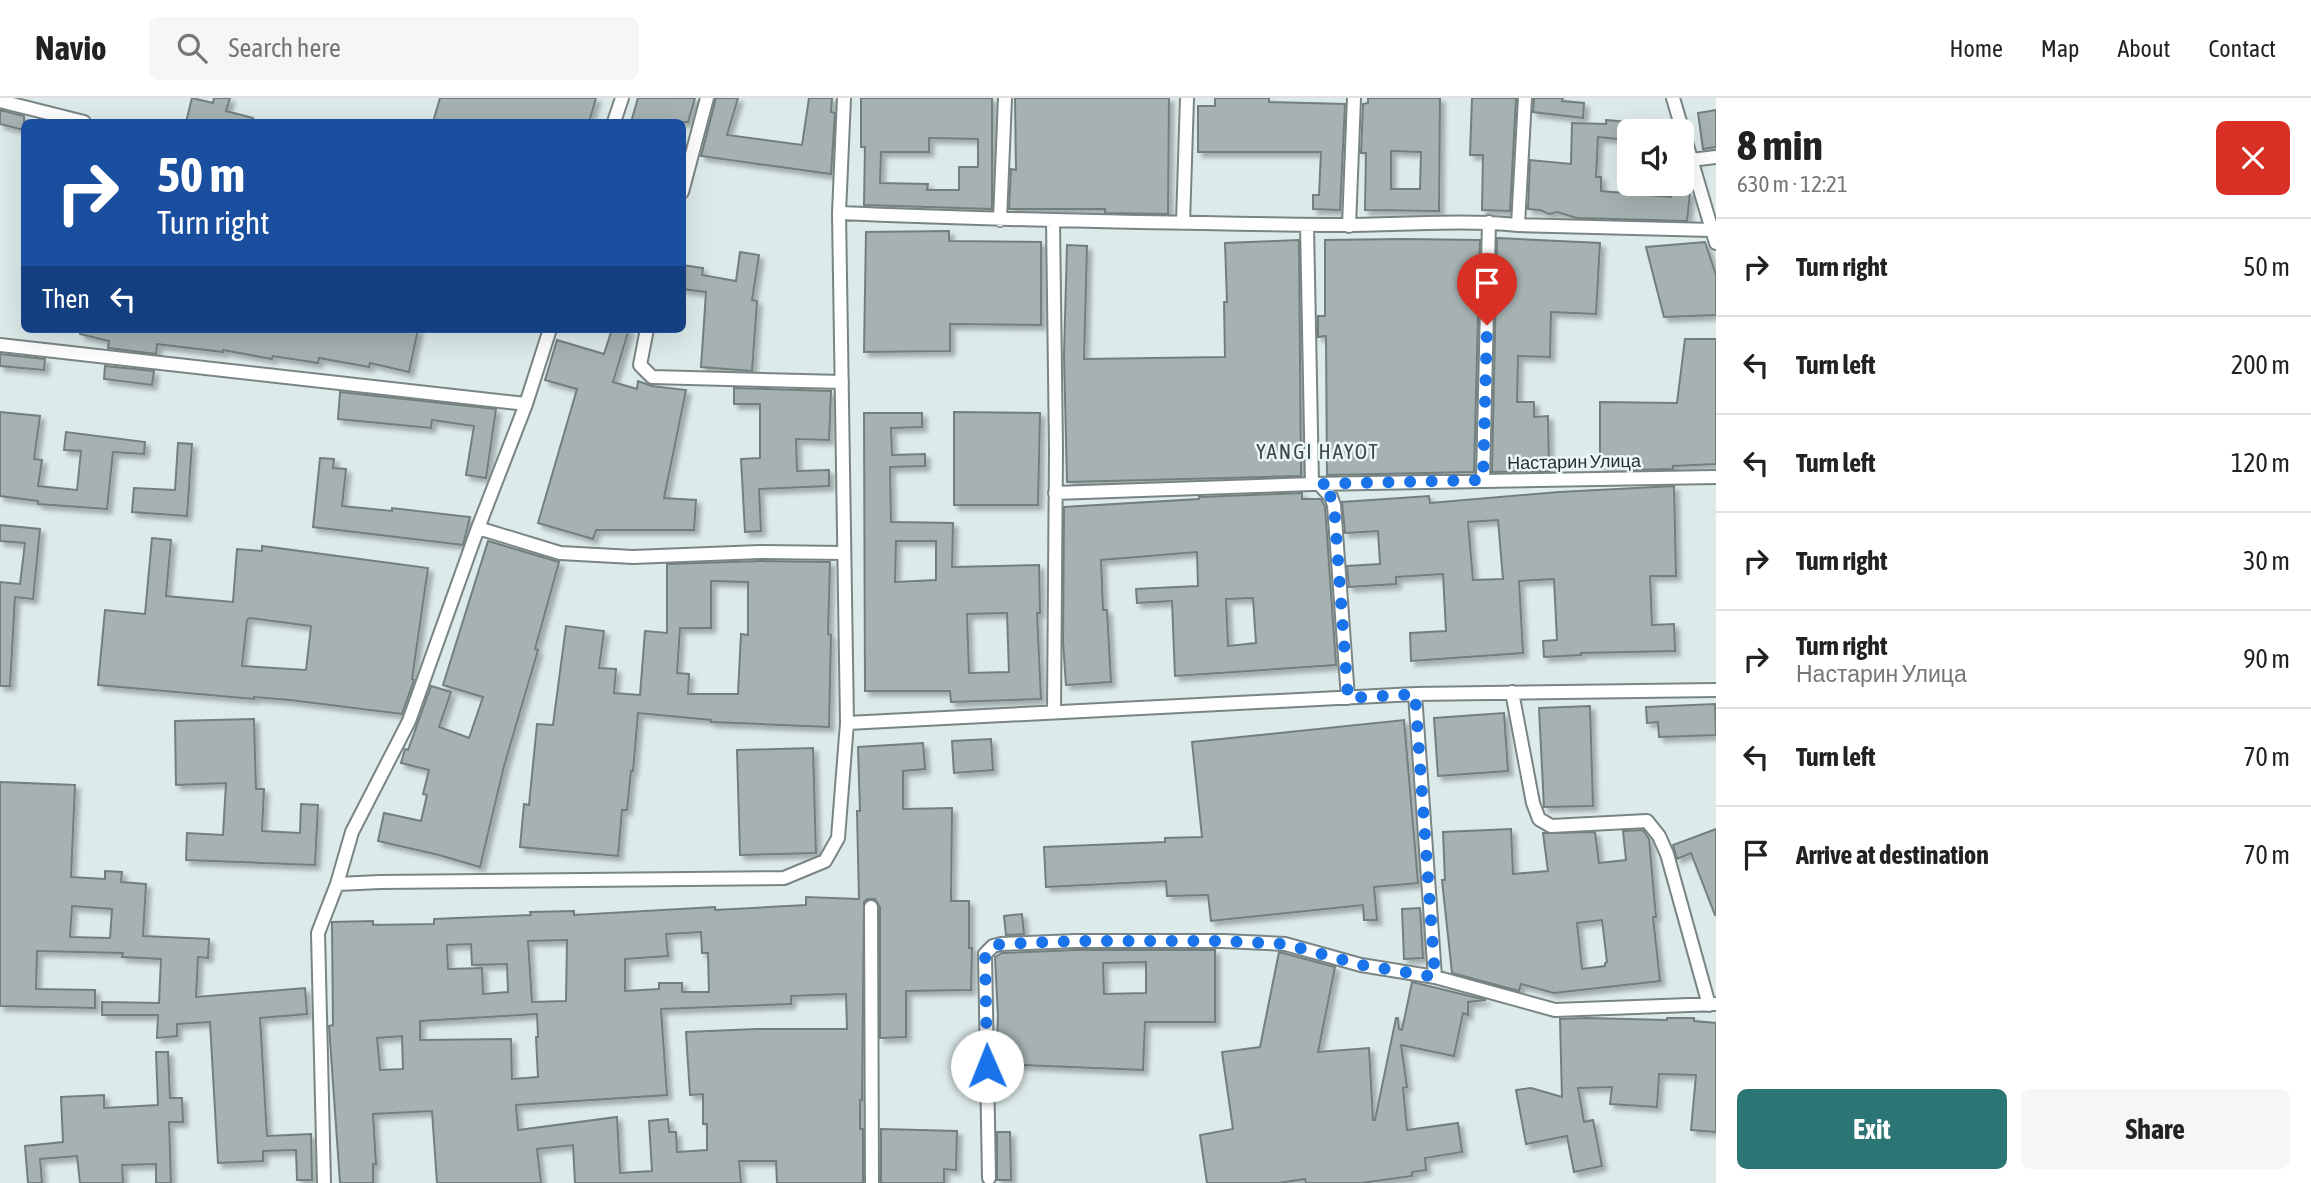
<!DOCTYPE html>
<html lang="en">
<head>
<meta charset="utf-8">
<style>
  :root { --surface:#fff; --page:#f6f6f6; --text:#222; --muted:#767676; --line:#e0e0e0; --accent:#2b7574 }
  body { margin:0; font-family:"Asap Condensed",sans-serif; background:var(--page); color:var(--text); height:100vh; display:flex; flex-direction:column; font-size:26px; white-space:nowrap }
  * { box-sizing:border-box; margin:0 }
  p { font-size:23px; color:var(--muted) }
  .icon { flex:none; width:38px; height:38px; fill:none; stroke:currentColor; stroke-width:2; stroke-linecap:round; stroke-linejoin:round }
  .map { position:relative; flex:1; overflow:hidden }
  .sheet { display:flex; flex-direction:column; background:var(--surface); width:595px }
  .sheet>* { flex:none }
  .top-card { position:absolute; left:21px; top:21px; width:665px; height:214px; border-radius:10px; box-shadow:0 7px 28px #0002; background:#1a4fa0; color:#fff; overflow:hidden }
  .fabs { position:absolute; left:1617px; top:21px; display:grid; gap:14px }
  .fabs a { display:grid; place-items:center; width:77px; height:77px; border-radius:10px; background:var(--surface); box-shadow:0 7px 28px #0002; font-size:35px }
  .pin { position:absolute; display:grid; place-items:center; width:60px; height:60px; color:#fff; margin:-72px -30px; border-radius:50% 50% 50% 0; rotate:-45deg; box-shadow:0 0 7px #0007 }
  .pin .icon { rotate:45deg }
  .me { position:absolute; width:77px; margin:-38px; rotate:359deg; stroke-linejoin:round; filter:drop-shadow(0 0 5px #0008) }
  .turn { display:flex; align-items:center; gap:24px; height:147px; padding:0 21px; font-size:32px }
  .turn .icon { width:91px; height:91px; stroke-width:2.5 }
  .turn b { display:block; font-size:49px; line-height:60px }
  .then { display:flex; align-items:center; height:66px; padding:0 21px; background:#0003; gap:14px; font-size:26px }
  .round { display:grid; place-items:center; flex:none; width:74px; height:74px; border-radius:10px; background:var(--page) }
  .summary { display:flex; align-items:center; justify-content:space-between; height:119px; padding:0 21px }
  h1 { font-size:42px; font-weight:700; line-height:52px }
  .action { display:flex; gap:14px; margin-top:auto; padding:14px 21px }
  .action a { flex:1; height:80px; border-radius:10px; background:var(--accent); color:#fff; font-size:28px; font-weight:700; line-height:80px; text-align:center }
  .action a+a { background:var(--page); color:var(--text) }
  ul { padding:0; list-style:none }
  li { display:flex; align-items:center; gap:21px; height:98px; padding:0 21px; border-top:2px solid var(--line) }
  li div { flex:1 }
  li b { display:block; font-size:26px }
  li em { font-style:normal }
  header { display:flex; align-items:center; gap:42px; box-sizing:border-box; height:98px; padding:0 35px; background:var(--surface); border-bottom:2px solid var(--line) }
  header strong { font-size:33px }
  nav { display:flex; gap:38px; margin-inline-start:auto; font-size:24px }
  .search { width:490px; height:63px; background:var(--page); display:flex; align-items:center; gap:18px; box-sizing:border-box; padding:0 24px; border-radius:10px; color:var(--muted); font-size:26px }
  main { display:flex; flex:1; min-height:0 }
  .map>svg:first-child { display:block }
  .building { fill:#a5b2b1; stroke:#737f7e; stroke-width:2; fill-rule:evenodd; filter:url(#shadow) }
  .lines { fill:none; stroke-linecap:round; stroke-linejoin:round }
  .street-casing { stroke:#798584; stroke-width:16 }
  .street { stroke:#fff; stroke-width:12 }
  .route { stroke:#1a73e8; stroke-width:12; stroke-dasharray:0 21.6 }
  .labels { text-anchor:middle; stroke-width:5; stroke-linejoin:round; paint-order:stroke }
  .street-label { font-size:18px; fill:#292e2d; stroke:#eaf7f6 }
  .quarter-label { font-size:21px; letter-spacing:2px; fill:#3c4747; stroke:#eaf7f6 }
</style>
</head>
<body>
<header>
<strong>Navio</strong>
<div class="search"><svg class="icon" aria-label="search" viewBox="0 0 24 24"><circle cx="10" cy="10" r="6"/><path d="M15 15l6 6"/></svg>Search here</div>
<nav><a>Home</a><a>Map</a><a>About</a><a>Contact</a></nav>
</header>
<main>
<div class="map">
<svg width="1716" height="1085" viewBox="0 0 1716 1085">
  <defs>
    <filter id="shadow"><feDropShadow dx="4.5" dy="4.5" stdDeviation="2" flood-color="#0004"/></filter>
  </defs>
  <rect width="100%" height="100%" fill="#dceae9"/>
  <!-- building -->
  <path class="building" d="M192 0 213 5 214 0H230L226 13 253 20V24H186Z
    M440 0H596L589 24H433Z
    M638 0H695L688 24H631Z
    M716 0H738L727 37 802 47 809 0H832L831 14 835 15 831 76 701 58Z
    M861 0H992V111L864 107 865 49H861ZM929 40 978 41V69H959V92H927L928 86 880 85 881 54H929Z
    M1015 0H1169L1168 116 1105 115V111H1009L1011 71 1016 72Z
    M1215 0H1269V4L1345 6 1340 112 1313 111V97H1319L1321 54H1198V8H1215Z
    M1368 0H1440L1439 113 1365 112 1366 55H1361L1363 6 1368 5ZM1391 53 1421 54 1420 91H1391Z
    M1472 0H1516L1510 113 1482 112 1483 57H1470Z
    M1534 0H1563L1562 3 1584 5 1583 20 1533 14Z
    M0 12 24 18V32L0 26Z
    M1716 12V49L1703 51 1698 15Z
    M1606 22 1629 24V42L1598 39 1596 79H1601V93L1671 99 1672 92 1690 94 1687 123 1577 120 1557 114 1549 116 1540 112 1528 111 1530 62 1571 66 1572 25 1606 26Z
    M949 133V143L1041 144V227L950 226V253L864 254 866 134Z
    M1497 140 1600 145 1596 216 1551 214 1550 259 1518 258 1517 304H1534V319L1548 318 1549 373 1492 374Z
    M1403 141 1480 142 1474 374 1327 377 1326 238 1318 239V218H1325V142Z
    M1299 142 1301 378 1067 384 1064 258 1067 147 1087 148 1084 261 1225 259 1224 204H1227L1225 145Z
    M1705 144 1716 177V217L1664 219 1646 149Z
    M740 154 759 157 752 202 757 203 752 273 701 269 706 194 682 191V167L703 170 702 177 736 183Z
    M81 231H418L409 274 370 265 369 269 319 260 318 265 273 258 272 261 223 252V254L157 246 156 256 108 250 109 243 80 236Z
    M612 231H629L613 284 637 291 638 283 652 288 686 292 664 400 696 402 694 432H596L593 441 538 425 577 291 545 282 557 242 604 256Z
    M1685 241H1716V366L1673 368V371L1633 372V368H1600V304L1677 305Z
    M0 256 45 261 44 272 0 268Z
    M105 268 154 273 152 287 104 281Z
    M734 290 831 293 829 342 796 341 797 373 829 372V388L759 391 761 433 745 434 741 361 760 360V306H734Z
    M340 294 496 311 486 380 466 377 474 328 432 322 431 330 338 321Z
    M0 314 40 318 34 361 42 362 38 388 77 392 81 353 64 352 66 334 145 344 144 356 113 354 107 411 38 406V403L0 398Z
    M954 314 1040 315 1038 407H954Z
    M864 315H922V329L891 330 892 357 925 356V368L890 369 891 424 953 425 952 469 1039 467 1040 515H1037L1041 601 951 604 950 593H865ZM896 443H936V482L895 484ZM1007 515 1009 574 969 575 967 516Z
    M178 345 192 346 187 418 132 414 134 390 175 392Z
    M320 360 334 361 333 370 346 371 342 408 392 413V410L470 419 463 447 313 429Z
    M1674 388 1676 478H1650L1652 527 1674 526 1675 553 1581 555V557L1544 559 1543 543 1557 542 1554 481 1519 483 1523 555 1411 563 1410 535 1446 533 1443 476 1396 479V486L1349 489 1347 468 1380 466 1378 433 1345 435 1342 404 1429 398 1430 405 1559 394ZM1498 422 1503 481 1473 482 1468 424Z
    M1302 395V401H1321L1325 409 1336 567 1175 578 1172 503 1137 505 1136 491 1198 488 1197 454 1101 462 1103 512H1107L1111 584 1066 587 1063 544 1064 409 1199 401V399ZM1253 500 1256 545 1228 548 1226 501Z
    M0 427 40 431 33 501 15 499 10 588H0V484L20 486 25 445 0 443Z
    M152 440 171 442 166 498 233 504 237 451 262 453V448L428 470 412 581 414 582 402 616 290 602 254 599V601L98 587 105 512 145 516ZM250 520 311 528 306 572 242 568 247 522Z
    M488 443 559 464 535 551 538 552 504 668 480 769 439 757 378 743 384 715 421 723 427 697 423 696 429 672 401 665 405 651 408 652 431 588 451 594 439 629 469 640 483 599 443 587Z
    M760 463 830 464 828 536 831 537 829 629 711 624V622L638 615 633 673H631L627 712H622L618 758 520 749 524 706 529 707 537 626 553 627 566 528 604 533 599 570 616 571 614 595 640 597 645 533 667 535V466ZM711 483 748 484V537L741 536 738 596H688L689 576 677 575 680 530H711Z
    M1715 606 1716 637 1659 639 1658 624 1647 625 1646 609Z
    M1590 608 1593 708 1544 709 1539 610Z
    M1504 615 1508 673 1438 678 1434 620Z
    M254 621 256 691H264L262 733 300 735 301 706 318 707 315 767 186 762 187 735 223 737 226 685 176 687 175 623Z
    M1404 622 1418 785 1374 789 1377 822H1364L1363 807 1211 823 1208 797 1167 798 1166 783 1046 789 1044 749 1165 744V740L1202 739 1192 644Z
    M991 641 993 672 954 675 952 643Z
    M923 645 925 671 903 673V711L952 710 951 803H969V850H972L971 892 906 893V939L880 940V809L875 801H867L864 804 862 1002H860V1031H863V1085H777L776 1063H739L741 1085H575L573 1047 537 1051 541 1085H437L432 1013 373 1016 376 1066H373V1085H340L329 928 333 927 332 824 373 823V827L434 826V821L531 817 530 814 574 813V817L715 809V812L806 807V799L859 801 857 713H860L858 649ZM701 834 702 855H708L709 894H682V885H659V891L625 893V861L668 858 666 836ZM567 842 566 903 532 904 528 843ZM471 846 472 867 507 866 508 894 483 896 482 870 448 871 447 847ZM846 896 847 931H757L686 934 690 997 703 996V1026H707V1052L677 1054 676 1034H669L668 1021 649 1023 652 1073 620 1075 617 1019 518 1032 516 1007 667 997 661 911 791 906V898ZM537 916 538 939H536L538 979 512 981 511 941 420 942V923ZM402 938 403 971 380 972 377 940Z
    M813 650 816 755 740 757 737 652Z
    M0 684 75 687 71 779 105 781V773L122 774 121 784 146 786 143 838 209 841 208 860 198 859 196 899 305 890 307 916 260 920 267 1038 311 1036 312 1082H297L296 1052 263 1053V1063L218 1065 210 924 177 926V938L157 940 158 917H102V904L159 905 161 861 122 859 123 855 37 853 36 891 95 892V910L0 908ZM72 808 112 811 110 840 70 839Z
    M1511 731 1513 776 1548 773 1543 735 1595 734 1599 765 1626 762 1623 733 1643 732 1649 741 1656 819H1653L1660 883 1554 895 1521 886 1519 893 1452 875 1442 782H1445L1443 734ZM1602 822 1607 864 1605 865V868L1582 871 1577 825Z
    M1716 731V817H1715L1691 755 1677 761 1673 747Z
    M1420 810 1423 860 1404 861 1402 811Z
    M1022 816 1024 836 1006 837 1004 818Z
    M1075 852H1215V924H1145L1143 972 996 966 998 918 995 859 1002 855ZM1146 864V895L1104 896 1103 865Z
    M1279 854 1335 869 1318 954 1369 950 1373 1022H1375L1396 920H1398L1399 931 1402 932 1412 884 1486 902 1468 904V917L1463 915 1454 958 1401 947 1407 989 1403 990 1407 1032 1458 1025 1462 1054 1425 1060 1426 1072 1412 1074V1078L1362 1085H1306L1305 1081 1279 1085H1207L1200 1037 1233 1031 1222 954 1260 949Z
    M1586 920 1667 922V920H1694V923L1716 925V1034L1691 1032 1696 977 1659 976 1657 1009 1610 1006 1612 989 1578 990 1584 1024 1593 1022 1602 1068 1574 1074 1567 1038 1526 1046 1516 992 1531 990 1562 999 1560 921Z
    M156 954H168L170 1000H182L183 1024H169L171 1085H156V1066L122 1067 123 1085H80L77 1058 40 1061 42 1085H28L25 1048 63 1044 61 999 104 997V1010L158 1007Z
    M881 1031 957 1033 956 1072 944 1071V1085H881Z
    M997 1034H1010L1011 1082H997Z"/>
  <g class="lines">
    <!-- street casing -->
    <g class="street-casing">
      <path id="street" d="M1673 0 1712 132
        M0 3 84 24
        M614 24 622 0
        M1691 62 1716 59
        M682 94 707 0
        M839 115C1002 122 1165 125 1327 127 1391 128 1455 121 1518 127L1712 132 1716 145
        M1000 122 1005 0
        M1053 123 1056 351 1054 614
        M1183 125 1187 0
        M1307 127 1312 386
        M1518 127 1525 0
        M1349 128 1354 0
        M647 231 640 267 652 279 842 284
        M0 247 526 306
        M1483 382 1489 124
        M1319 386 1331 399 1334 407 1348 600
        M1055 395 1312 386 1716 379
        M478 430 560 455 633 459 760 454 844 455
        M1512 594 1533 705 1539 721 1551 728 1647 723 1659 738 1667 756 1709 907
        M1415 596 1435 879
        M847 625 1415 596 1716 592
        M337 786 352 734 409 623 478 430 526 306 550 231
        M871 809 872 1085
        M989 1080 985 856 993 848 1001 846 1075 843H1224L1285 846 1361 867 1435 879 1555 912 1716 906
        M324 1085 318 835 337 786 380 784 784 780 825 763 838 740 847 625 839 115 844 0"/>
    </g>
    <!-- street -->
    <use href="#street" class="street"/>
  </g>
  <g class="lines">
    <!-- route -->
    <path class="route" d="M987 968 985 856 993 848 1001 846 1075 843H1223L1285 846 1361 867 1435 879 1415 596 1348 600 1334 407 1331 399 1319 386 1483 382 1487 227"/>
  </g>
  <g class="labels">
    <!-- street labels -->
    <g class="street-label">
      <text transform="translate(1574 364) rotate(-1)" y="6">Настарин Улица</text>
    </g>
    <!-- quarter labels -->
    <g class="quarter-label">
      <text x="1318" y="361">YANGI HAYOT</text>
    </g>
  </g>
</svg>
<div class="fabs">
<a><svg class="icon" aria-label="sound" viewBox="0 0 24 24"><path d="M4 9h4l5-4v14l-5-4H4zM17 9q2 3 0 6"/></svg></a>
</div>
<div class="pin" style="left:1487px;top:227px;background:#d93025"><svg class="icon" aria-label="arrive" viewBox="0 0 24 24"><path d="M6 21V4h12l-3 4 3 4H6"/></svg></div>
<svg class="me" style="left:987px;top:968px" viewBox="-20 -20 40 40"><circle r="19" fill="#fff"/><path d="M0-13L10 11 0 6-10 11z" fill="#1a73e8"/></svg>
<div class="top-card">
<div class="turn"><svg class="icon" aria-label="right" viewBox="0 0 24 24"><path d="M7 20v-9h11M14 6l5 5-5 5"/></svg><div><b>50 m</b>Turn right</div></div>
<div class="then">Then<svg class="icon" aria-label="left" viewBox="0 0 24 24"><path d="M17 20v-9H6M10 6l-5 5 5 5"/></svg></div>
</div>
</div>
<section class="sheet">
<div class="summary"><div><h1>8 min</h1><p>630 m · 12:21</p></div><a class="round" style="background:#d93025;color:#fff"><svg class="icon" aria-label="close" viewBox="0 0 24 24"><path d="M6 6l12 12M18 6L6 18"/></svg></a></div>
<ul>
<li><svg class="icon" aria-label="right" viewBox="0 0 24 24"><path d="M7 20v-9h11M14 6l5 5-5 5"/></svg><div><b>Turn right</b></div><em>50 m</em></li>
<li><svg class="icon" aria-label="left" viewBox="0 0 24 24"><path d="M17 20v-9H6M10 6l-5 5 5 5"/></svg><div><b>Turn left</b></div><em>200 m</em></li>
<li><svg class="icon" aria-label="left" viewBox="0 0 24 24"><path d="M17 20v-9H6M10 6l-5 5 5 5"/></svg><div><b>Turn left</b></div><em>120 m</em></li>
<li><svg class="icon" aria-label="right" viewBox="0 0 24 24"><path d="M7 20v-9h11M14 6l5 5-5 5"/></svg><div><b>Turn right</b></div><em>30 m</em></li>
<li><svg class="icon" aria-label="right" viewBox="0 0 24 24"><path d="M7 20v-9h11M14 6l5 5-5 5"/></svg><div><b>Turn right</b><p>Настарин Улица</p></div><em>90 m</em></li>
<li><svg class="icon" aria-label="left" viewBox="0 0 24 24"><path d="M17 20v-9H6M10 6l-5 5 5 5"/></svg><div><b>Turn left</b></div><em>70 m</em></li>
<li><svg class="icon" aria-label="arrive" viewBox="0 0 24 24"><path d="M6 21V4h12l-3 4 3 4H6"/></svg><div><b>Arrive at destination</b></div><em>70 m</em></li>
</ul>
<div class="action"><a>Exit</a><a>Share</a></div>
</section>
</main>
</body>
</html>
